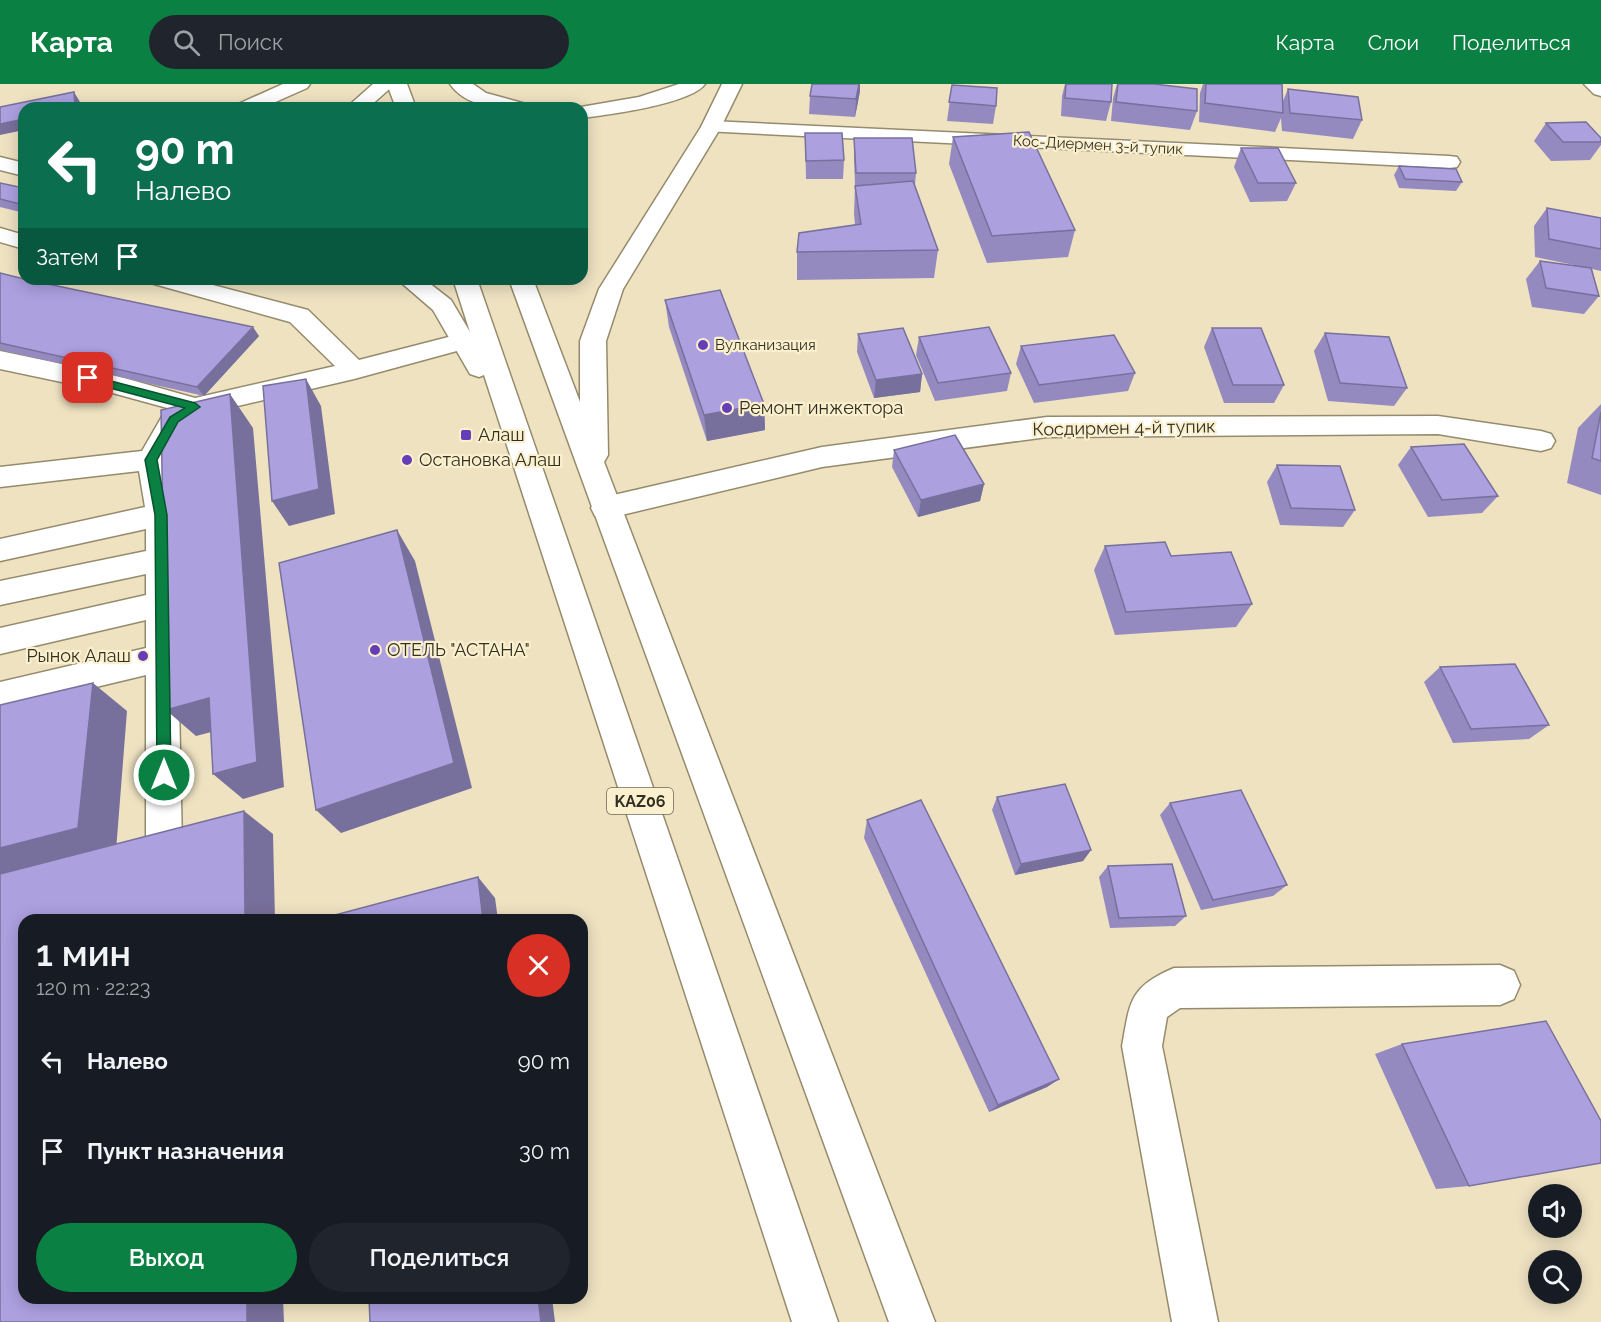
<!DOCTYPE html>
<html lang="ru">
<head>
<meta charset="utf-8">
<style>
  :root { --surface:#171b24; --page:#20242c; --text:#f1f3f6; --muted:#9ea1a6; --accent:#0b8043 }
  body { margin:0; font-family:Raleway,sans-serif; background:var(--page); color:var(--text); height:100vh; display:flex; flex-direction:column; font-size:22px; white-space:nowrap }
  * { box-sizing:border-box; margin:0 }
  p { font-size:20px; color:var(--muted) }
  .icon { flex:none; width:33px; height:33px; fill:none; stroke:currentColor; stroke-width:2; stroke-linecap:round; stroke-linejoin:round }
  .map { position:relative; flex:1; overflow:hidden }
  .drawer { position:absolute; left:18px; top:830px; width:570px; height:390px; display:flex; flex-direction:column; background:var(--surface); border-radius:18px; box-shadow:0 3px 15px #0003 }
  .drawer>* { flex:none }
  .guide { position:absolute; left:18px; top:18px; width:570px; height:183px; border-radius:18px; box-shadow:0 3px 15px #0003; background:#0b6e4f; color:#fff; overflow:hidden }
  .buttons { position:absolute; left:1528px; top:1100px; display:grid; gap:12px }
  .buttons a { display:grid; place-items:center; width:54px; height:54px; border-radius:50%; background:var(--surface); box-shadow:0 3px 15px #0003; font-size:30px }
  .pin { position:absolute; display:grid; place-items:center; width:51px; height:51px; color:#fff; margin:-26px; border-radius:12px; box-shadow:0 3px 9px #0006 }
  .me { position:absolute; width:66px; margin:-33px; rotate:0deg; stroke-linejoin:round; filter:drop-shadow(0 0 4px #0008) }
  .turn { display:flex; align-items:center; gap:21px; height:126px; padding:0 18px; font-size:27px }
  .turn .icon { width:78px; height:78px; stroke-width:2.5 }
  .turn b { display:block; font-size:42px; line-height:51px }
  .then { display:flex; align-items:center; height:57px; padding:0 18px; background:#0003; gap:12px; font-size:22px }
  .round { display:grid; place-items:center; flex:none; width:63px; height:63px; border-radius:32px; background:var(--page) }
  .headline { display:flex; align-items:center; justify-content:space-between; height:102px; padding:0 18px }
  h1 { font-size:36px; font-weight:600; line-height:45px }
  .cta { display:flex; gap:12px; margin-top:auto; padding:12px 18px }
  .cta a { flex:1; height:69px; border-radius:36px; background:var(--accent); color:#fff; font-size:24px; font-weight:600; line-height:69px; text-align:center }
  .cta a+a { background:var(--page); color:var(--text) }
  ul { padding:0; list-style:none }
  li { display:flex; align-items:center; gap:18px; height:90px; padding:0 18px }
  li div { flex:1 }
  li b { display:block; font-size:22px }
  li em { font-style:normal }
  header { display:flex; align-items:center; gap:36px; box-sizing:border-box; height:84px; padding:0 30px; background:var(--accent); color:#fff }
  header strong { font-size:28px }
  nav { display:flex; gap:33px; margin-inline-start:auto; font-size:21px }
  .search { width:420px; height:54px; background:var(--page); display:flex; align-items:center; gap:15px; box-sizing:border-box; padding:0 21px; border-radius:33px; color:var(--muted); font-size:22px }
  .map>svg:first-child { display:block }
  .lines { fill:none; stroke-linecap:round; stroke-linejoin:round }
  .minor-casing { stroke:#958b6c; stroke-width:3 }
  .highway-casing { stroke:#958b6c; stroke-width:3 }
  .minor { fill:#fff; fill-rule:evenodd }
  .highway { fill:#fff; fill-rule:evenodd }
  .wall { fill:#948ac0 }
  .shaded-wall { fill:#78709c }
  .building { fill:#aca0df; stroke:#78709c; stroke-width:1.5 }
  .route { fill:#0b8043; stroke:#07532c; stroke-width:1.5 }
  .poi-dot { fill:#643eb6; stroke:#fbf0ce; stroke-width:2 }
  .labels { text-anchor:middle; stroke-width:4.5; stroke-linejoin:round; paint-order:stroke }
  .far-street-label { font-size:15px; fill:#332f22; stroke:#fbf0ce }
  .far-poi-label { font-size:15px; fill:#332f22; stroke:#fbf0ce; text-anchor:start }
  .shield { fill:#fbf0ce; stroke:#6f6956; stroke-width:1.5 }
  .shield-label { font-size:16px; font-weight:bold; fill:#332f22 }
  .poi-label { font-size:18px; fill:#332f22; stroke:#fbf0ce; text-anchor:start }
  .street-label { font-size:18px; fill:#332f22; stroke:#fbf0ce }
</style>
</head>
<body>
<header>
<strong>Карта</strong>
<div class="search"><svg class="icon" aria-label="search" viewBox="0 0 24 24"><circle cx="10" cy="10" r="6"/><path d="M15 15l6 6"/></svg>Поиск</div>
<nav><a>Карта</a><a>Слои</a><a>Поделиться</a></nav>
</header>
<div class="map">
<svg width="1601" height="1238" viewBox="0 0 1601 1238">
  <rect width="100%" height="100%" fill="#eee2c1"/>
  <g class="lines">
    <!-- minor casing -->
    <g class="minor-casing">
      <path id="minor" d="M373 0H395L368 24H346Z
        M1584 0H1601V12L1594 10Z
        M711 37 1449 72 1457 73 1460 78 1457 83 1449 84 704 47 701 43 704 39Z
        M0 144 24 151V165L0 158Z
        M150 195H190L308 226 359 276 464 249 473 251 477 257 473 263 464 265 354 295 203 330 184 342 165 376 175 431 182 760 177 772 164 777 151 772 146 760V591L0 626V598L146 564V536L0 570V544L146 511V490L0 521V497L146 467V445L0 477V455L145 423 139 387 0 403V383L142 367 164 329 171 325 109 308 0 285V267L110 290 195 314 335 282 290 238 154 200Z
        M1438 332 1541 347 1551 350 1555 357 1551 364 1541 367 1438 350 1047 353 822 383 605 435 595 432 591 424 595 416 605 413 822 363 1047 333Z
        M1500 881 1514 887 1520 901 1514 915 1500 921 1180 924 1167 933 1162 962 1218 1238H1172L1122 962C1130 918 1129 903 1174 884Z"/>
    </g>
    <!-- highway casing -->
    <g class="highway-casing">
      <path id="highway" d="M283 0H310L307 4 262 24H235L238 20Z
        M387 0H407L416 24H396Z
        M450 0H473L486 9 526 20 529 24C502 24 467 25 450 0Z
        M679 0H705C691 20 607 31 582 34V24H575L639 13Z
        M722 0H742L721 43 623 205 606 257 608 371 604 378 935 1238H889L509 195H533L580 318V257L599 205 701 43Z
        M0 73 24 79V92L0 86Z
        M397 195H424L451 216 470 248 453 195H477L838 1238H792L484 291 479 293 470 290 433 226Z"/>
    </g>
    <!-- minor -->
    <use href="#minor" class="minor"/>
    <!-- highway -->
    <use href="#highway" class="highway"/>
  </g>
  <!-- wall -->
  <path class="wall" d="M812 0H860V7L855 33 809 30 810 12Z
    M1065 0H1112L1111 18 1106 37 1061 32 1062 12Z
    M1117 0H1154L1197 27 1190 46 1111 37 1113 14Z
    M1203 0H1282L1283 17 1288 5 1362 36 1353 55 1282 47 1281 34 1275 48 1199 38 1200 9Z
    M952 1 996 22 993 40 947 37Z
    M1546 39 1601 54V61L1590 76 1551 77 1534 57Z
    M805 49 844 76 843 95H806Z
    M953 53 1075 146 1068 173 987 179 949 80Z
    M854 54 916 89 915 101 938 166 934 194 797 196V168L855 141 854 130 855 102 854 72Z
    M1241 64 1296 99 1287 117 1250 118 1234 83Z
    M1399 82 1462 98 1456 107 1399 104 1394 91Z
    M0 99 24 104V129L0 123Z
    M1547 124 1601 134V187L1592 185 1599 212 1584 230 1532 223 1526 195 1540 177 1579 182 1535 173 1534 142Z
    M0 189 259 252 204 312 0 266Z
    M665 216 764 320 765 346 707 357 669 243Z
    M1212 244 1284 301 1274 319H1224L1204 263Z
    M1325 249 1407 304 1394 322 1328 317 1314 267Z
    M858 250 922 290 920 308 874 314 857 268Z
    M919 253 1011 289 1007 307 935 317 916 271Z
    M1021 262 1135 289 1128 307 1034 319 1016 280Z
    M1601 320V411L1567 399 1578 344Z
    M1411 363 1498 412 1482 429 1428 433 1398 381Z
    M894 366 984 400 980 417 918 433 892 383Z
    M1277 381 1355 426 1343 443 1280 441 1267 398Z
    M1105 462 1171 472 1252 520 1236 543 1115 551 1094 486Z
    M1440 583 1549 641 1529 655 1453 659 1424 598Z
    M997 713 1091 766 1083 777 1015 791 992 726Z
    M1170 719 1287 801 1273 812 1201 826 1160 731Z
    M867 736 1059 995 1047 1003 989 1028 864 754Z
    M1108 782 1186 832 1175 842 1110 844 1099 793Z
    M1402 960 1469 1102 1436 1105 1375 970Z"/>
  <!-- shaded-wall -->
  <path class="shaded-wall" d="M859 0H860V7L855 33 856 15Z
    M74 8 80 18V24H75Z
    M24 35V46L0 51V40Z
    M253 243 259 252 204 312 197 303Z
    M922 290 920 308 874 314 876 296Z
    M306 295 321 322 335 430 289 442 272 417Z
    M230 310 253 344 284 703 243 715 213 690Z
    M764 320 765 346 707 357 704 331Z
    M984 400 980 417 918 433 921 416Z
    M397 446 415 477 472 704 341 749 316 726Z
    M93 599 127 627 116 767 0 796V764Z
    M209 614 238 641 196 652 166 626Z
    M244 727 273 750 275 836H245Z
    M1091 766 1083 777 1015 791 1021 780Z
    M478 793 495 814 498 836H483Z
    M1059 995 1047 1003 989 1028 998 1021Z
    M247 1214H283L284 1238H247Z
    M538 1214H552L555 1238H541Z"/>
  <!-- building -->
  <path class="building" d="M812 0H859L856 15 810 12Z
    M1066 0H1112L1111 18 1065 14Z
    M1118 0H1154L1197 5V27L1116 18Z
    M1206 0H1282L1283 29 1205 19Z
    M952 1 997 4 996 22 949 18Z
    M1288 5 1358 13 1362 36 1290 29Z
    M74 8 75 24H24V35L0 40V23Z
    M1586 38 1601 54V58H1563L1546 39Z
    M1029 48 1075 146 992 152 953 53Z
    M805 49H842L844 76 806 77Z
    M854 54H912L916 89H856Z
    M1241 64H1278L1296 99H1258Z
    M1399 82 1456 85 1462 98 1405 95Z
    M913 97 938 166 797 168 799 149 861 140 855 102Z
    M0 99 24 104V121L0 115Z
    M1547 124 1601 134V165L1549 155Z
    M1540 177 1591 184 1599 212 1546 204Z
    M0 189 24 195 253 243 197 303 0 259Z
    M720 206 764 320 704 331 665 216Z
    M989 243 1011 289 938 299 919 253Z
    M903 244 922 290 876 296 858 250Z
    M1212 244H1261L1284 301H1233Z
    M1325 249 1389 253 1407 304 1340 299Z
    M1114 251 1135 289 1039 301 1021 262Z
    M306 295 319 405 272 417 263 302Z
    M230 310 257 678 213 690 209 614 166 626 161 326Z
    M1601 328V377L1592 374Z
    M955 351 984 400 921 416 894 366Z
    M1464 360 1498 412 1442 416 1411 363Z
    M1277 381 1340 382 1355 426 1291 424Z
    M397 446 454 679 316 726 279 479Z
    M1165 458 1171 472 1231 468 1252 520 1126 528 1105 462Z
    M1515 580 1549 641 1471 645 1440 583Z
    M93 599 78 744 0 764V621Z
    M1065 700 1091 766 1021 780 997 713Z
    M1241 706 1287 801 1213 816 1170 719Z
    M921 716 1059 995 998 1021 867 736Z
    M244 727 245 836H24V1214H247V1238H0V790Z
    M1172 780 1186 832 1119 834 1108 782Z
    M478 793 483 836H331V832Z
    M1546 937 1601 1037V1079L1469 1102 1402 960Z
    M369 1214H538L541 1238H370Z"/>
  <!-- route -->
  <path class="route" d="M88 291 195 319 200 323 178 338 157 376 167 431 171 691 169 695 164 697 159 695 157 691 155 431 145 376 170 333 185 324 84 297 82 294Z"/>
  <!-- markers -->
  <g class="poi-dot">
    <circle cx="703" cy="261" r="6"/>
    <circle cx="727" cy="324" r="6"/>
    <rect x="460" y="345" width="12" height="12" rx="3"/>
    <circle cx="407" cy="376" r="6"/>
    <circle cx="375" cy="566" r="6"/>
    <circle cx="143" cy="572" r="6"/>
  </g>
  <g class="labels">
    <!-- far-street labels -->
    <g class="far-street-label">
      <text transform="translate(1098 61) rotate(3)" y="5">Кос-Диермен 3-й тупик</text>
    </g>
    <!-- far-poi labels -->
    <g class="far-poi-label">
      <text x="715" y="266">Вулканизация</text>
    </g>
    <!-- shield labels -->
    <rect class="shield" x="607" y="704" width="66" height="26" rx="4.5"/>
    <g class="shield-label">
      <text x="640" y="723">KАZ06</text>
    </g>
    <!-- poi labels -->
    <g class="poi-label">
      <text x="739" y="330">Ремонт инжектора</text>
      <text x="478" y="357">Алаш</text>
      <text x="419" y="382">Остановка Алаш</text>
      <text x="387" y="572">ОТЕЛЬ "АСТАНА"</text>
      <text x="131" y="578" text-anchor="end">Рынок Алаш</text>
    </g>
    <!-- street labels -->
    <g class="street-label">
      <text transform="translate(1124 344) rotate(-1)" y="6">Косдирмен 4-й тупик</text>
    </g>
  </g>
</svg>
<div class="buttons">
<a><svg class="icon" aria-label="sound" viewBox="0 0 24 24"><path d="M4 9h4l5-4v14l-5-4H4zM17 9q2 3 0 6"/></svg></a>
<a><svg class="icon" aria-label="search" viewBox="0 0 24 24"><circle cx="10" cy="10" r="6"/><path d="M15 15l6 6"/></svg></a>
</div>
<div class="pin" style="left:88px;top:294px;background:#d93025"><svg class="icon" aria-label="arrive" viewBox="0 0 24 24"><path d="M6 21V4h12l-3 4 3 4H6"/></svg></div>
<svg class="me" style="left:164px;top:691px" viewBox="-20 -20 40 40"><circle r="17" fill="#0b8043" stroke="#fff" stroke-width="3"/><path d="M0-11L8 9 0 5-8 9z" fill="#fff"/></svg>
<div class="guide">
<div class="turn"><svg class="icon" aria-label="left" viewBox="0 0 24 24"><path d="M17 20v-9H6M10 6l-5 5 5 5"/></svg><div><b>90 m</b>Налево</div></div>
<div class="then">Затем<svg class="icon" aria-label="arrive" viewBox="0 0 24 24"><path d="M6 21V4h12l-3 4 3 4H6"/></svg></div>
</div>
<section class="drawer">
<div class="headline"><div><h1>1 мин</h1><p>120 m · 22:23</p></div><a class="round" style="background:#d93025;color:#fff"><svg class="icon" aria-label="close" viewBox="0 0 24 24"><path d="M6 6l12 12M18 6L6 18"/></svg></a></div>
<ul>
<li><svg class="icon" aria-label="left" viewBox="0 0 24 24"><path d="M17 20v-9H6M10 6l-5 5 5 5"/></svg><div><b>Налево</b></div><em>90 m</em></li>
<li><svg class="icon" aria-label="arrive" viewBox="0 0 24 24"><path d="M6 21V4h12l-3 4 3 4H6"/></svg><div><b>Пункт назначения</b></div><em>30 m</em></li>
</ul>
<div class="cta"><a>Выход</a><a>Поделиться</a></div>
</section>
</div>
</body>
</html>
